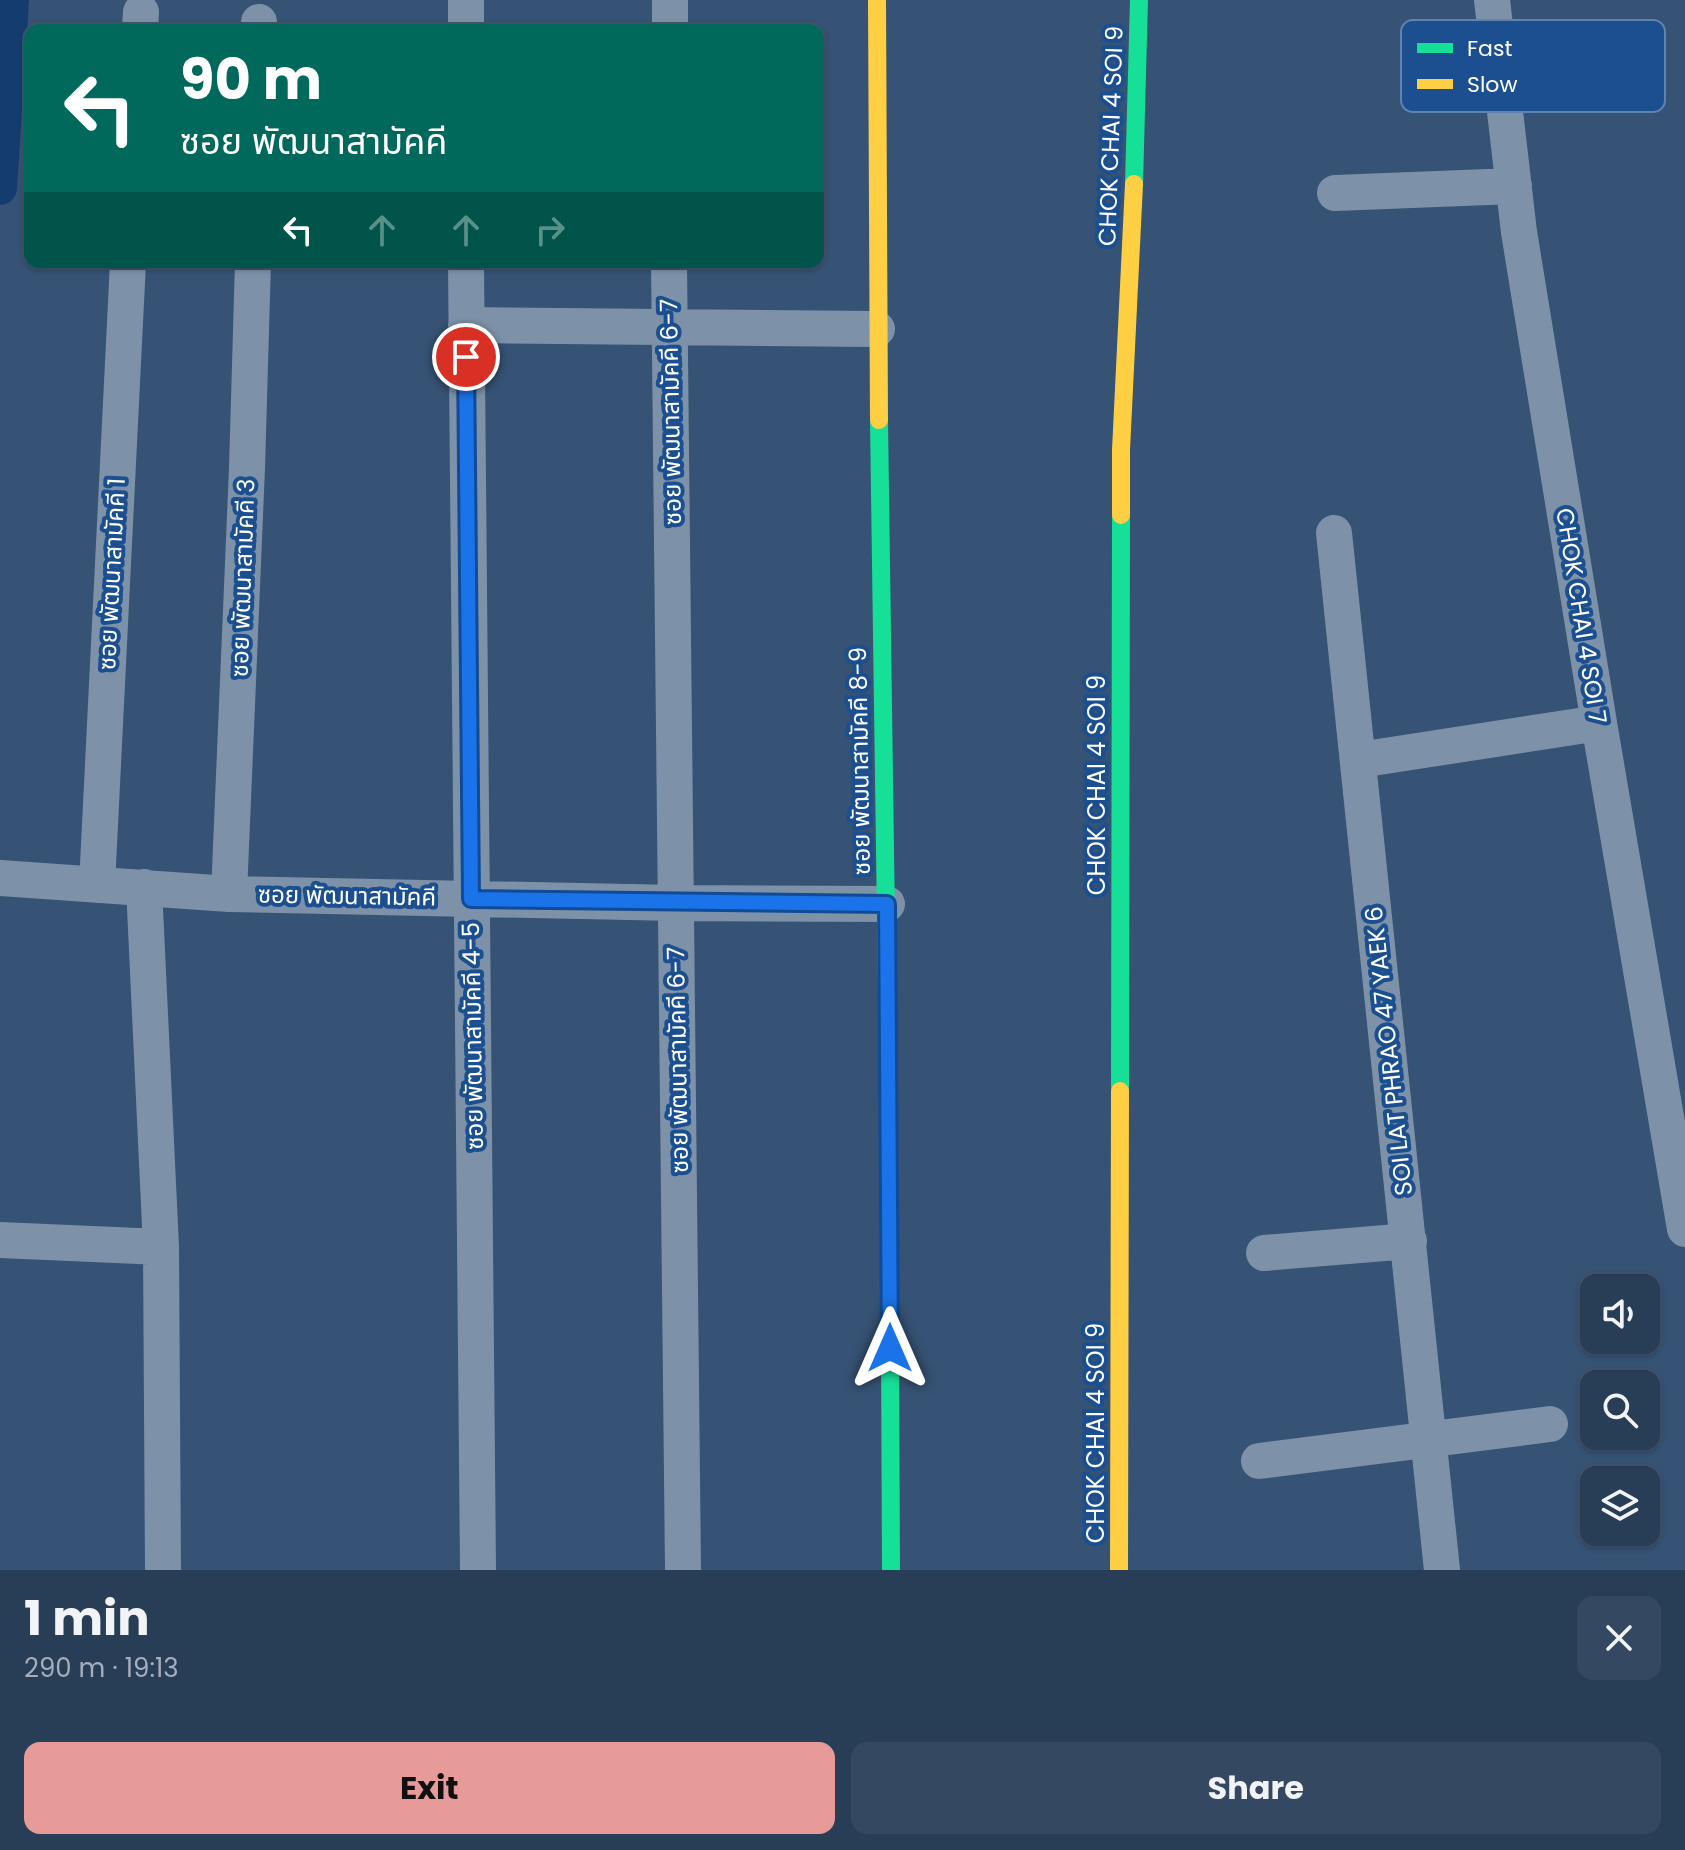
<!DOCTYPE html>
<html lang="en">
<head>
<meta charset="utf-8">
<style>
  :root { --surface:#283e57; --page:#344961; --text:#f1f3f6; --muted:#a5aeba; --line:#44576d; --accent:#e69b98 }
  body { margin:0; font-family:Poppins,"Noto Sans Thai",sans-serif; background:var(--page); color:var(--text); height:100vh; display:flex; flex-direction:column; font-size:30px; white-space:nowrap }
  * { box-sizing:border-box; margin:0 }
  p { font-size:26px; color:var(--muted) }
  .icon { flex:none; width:44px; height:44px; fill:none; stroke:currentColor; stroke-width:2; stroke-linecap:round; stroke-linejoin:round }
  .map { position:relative; height:1570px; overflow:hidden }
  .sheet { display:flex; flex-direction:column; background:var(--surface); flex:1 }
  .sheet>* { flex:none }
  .guide { position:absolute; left:24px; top:24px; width:800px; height:244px; border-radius:16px; box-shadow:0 2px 6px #0004,0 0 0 2px var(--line); background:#00695c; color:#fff; overflow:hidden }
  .buttons { position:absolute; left:1580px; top:1274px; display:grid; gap:16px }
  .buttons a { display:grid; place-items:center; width:80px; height:80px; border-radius:16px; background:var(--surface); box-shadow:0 2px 6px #0004,0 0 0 2px var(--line); font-size:40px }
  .pin { position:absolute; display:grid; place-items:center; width:68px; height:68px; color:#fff; margin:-34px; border:4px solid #fff; border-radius:50%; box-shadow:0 2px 8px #0007 }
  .me { position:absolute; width:88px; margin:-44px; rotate:0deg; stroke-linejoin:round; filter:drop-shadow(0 0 6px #0008) }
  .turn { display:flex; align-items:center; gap:28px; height:168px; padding:0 24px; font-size:36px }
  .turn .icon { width:104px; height:104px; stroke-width:2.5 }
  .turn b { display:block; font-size:56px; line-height:68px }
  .lanes { display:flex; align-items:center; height:76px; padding:0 24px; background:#0003; justify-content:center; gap:40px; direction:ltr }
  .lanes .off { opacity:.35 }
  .round { display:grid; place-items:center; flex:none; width:84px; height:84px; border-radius:16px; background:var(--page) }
  .head { display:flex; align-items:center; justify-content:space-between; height:136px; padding:0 24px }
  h1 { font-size:48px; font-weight:700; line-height:60px }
  .primary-button { display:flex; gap:16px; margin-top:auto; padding:16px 24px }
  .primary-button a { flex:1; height:92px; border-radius:16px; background:var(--accent); color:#111; font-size:32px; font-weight:700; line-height:92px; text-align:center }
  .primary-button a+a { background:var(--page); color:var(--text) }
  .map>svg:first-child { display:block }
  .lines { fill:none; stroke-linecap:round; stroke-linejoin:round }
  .canal { stroke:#153c6e; stroke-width:34 }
  .street { stroke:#7d92a8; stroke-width:36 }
  .fast { stroke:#16e098; stroke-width:18 }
  .slow { stroke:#ffcf43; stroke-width:18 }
  .route-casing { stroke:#114b97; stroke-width:20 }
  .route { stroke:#1a73e8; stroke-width:14 }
  .labels { text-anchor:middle; stroke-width:8; stroke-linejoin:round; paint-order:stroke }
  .street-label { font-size:24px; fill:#fff; stroke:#1b4f8f }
  .key { fill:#1b4f8f; stroke:#5f84b1; stroke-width:2 }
  .key-label { font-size:22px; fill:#fff }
</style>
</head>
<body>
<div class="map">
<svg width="1685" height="1570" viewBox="0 0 1685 1570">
  <rect width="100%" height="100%" fill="#365274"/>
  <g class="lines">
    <!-- canal -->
    <path class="canal" d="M0 188 12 0"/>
    <!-- street -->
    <path class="street" d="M1492 0 1519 232 1599 723 1685 1229
      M140 30 141 12
      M259 30V22
      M466 30V1
      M670 30V0
      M1335 193 1514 186
      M466 262 478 1570
      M669 262 683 1570
      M466 325 877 329
      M1334 533 1442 1570
      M1359 760 1599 723
      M0 878 229 894 677 903 887 904
      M97 885 128 262
      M144 887 161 1247 163 1570
      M229 894 247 468 253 262
      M0 1240 161 1247
      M1264 1253 1409 1241
      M1259 1461 1550 1424"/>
    <!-- fast -->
    <path class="fast" d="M1134 184 1139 0
      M879 420 888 1064
      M1120 1091 1121 515
      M890 1349 891 1570"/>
    <!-- slow -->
    <path class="slow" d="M877 0 879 420
      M1121 515V450L1134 184
      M888 1064 890 1349
      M1119 1570 1120 1091"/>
  </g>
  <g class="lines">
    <!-- route casing -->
    <g class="route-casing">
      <path id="route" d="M466 357 471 899 887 904 890 1348"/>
    </g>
    <!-- route -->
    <use href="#route" class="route"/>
  </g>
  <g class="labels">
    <!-- street labels -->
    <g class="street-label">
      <text transform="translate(1111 136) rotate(-88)" y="8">CHOK CHAI 4 SOI 9</text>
      <text transform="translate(671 412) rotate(-91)" y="8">ซอย พัฒนาสามัคคี 6-7</text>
      <text transform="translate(112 574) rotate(-87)" y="8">ซอย พัฒนาสามัคคี 1</text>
      <text transform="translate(243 578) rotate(-88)" y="8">ซอย พัฒนาสามัคคี 3</text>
      <text transform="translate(1581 616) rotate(81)" y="8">CHOK CHAI 4 SOI 7</text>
      <text transform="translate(860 761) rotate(-91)" y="8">ซอย พัฒนาสามัคคี 8-9</text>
      <text transform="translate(1097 785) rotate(-90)" y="8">CHOK CHAI 4 SOI 9</text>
      <text transform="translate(347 896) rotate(1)" y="8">ซอย พัฒนาสามัคคี</text>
      <text transform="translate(473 1036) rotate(-91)" y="8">ซอย พัฒนาสามัคคี 4-5</text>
      <text transform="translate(1389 1051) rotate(-96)" y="8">SOI LAT PHRAO 47 YAEK 6</text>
      <text transform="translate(678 1060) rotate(-91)" y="8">ซอย พัฒนาสามัคคี 6-7</text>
      <text transform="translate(1096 1433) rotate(-90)" y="8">CHOK CHAI 4 SOI 9</text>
    </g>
  </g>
  <!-- legend -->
  <rect x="1401" y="20" width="264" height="92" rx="12" class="key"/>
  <rect x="1417" y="43" width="36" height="10" fill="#16e098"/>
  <rect x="1417" y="79" width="36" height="10" fill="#ffcf43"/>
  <g class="key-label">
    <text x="1467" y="56">Fast</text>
    <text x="1467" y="92">Slow</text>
  </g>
</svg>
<div class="buttons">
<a><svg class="icon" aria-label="sound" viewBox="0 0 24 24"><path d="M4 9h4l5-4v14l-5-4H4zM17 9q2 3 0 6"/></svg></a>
<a><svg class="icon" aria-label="search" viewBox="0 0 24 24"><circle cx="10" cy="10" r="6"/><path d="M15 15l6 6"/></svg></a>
<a><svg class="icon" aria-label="layers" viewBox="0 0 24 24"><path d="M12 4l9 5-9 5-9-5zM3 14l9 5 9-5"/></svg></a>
</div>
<div class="pin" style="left:466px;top:357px;background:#d93025"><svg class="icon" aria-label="arrive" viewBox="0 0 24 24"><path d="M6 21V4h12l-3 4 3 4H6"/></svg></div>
<svg class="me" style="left:890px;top:1348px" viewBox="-20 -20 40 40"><path d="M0-17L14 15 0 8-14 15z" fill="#1a73e8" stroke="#fff" stroke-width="4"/></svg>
<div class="guide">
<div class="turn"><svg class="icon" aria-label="left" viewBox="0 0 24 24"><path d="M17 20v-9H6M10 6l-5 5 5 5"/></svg><div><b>90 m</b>ซอย พัฒนาสามัคคี</div></div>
<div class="lanes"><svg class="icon" aria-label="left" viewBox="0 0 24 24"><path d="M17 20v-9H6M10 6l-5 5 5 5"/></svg><svg class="icon off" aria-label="ahead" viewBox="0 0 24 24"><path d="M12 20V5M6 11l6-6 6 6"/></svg><svg class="icon off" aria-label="ahead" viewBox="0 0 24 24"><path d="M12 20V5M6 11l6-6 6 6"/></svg><svg class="icon off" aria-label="right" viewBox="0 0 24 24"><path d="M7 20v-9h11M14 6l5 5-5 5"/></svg></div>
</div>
</div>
<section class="sheet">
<div class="head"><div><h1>1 min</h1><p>290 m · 19:13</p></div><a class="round"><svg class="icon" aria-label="close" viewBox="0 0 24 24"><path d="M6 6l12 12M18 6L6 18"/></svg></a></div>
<div class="primary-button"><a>Exit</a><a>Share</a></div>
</section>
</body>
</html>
